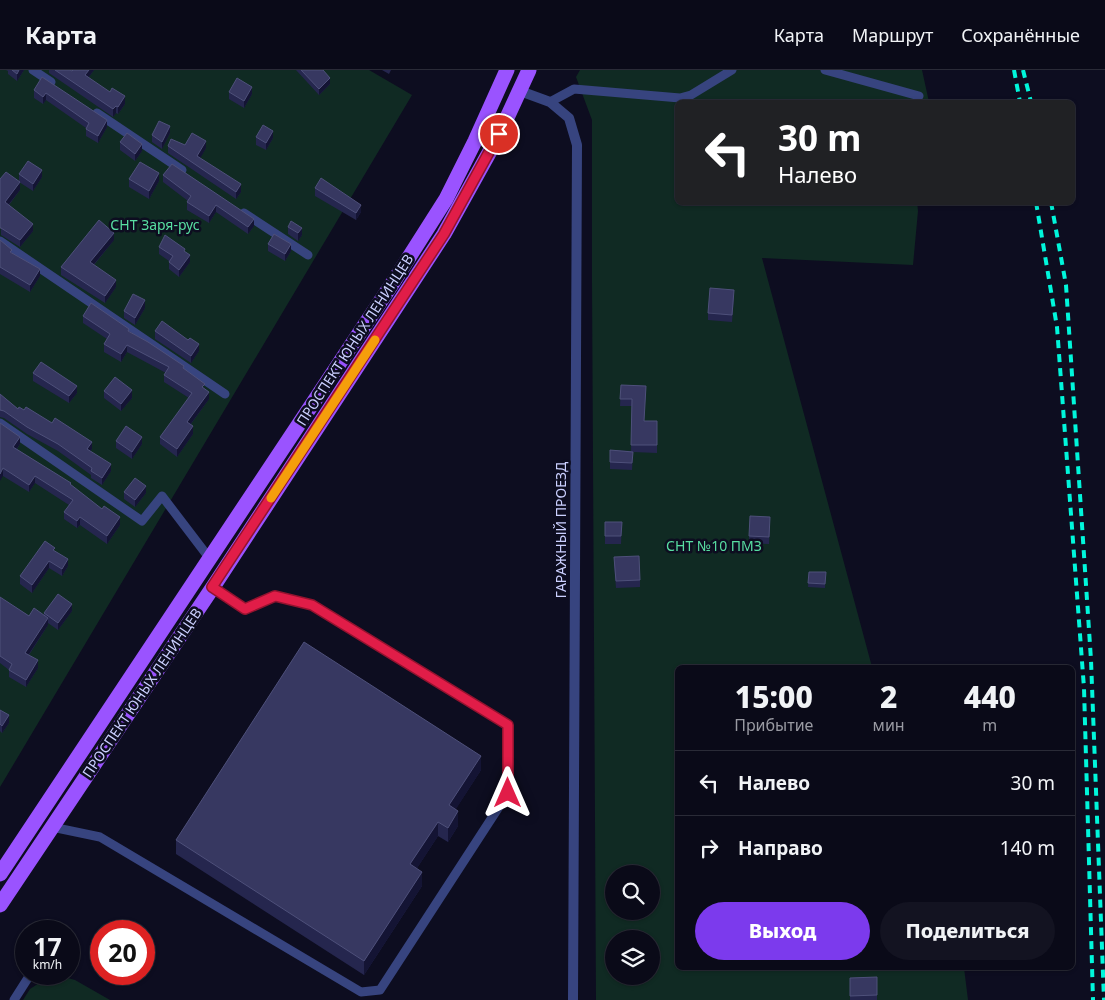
<!DOCTYPE html>
<html lang="ru">
<head>
<meta charset="utf-8">
<style>
  :root { --surface:#0a0a18; --page:#131321; --text:#f1f3f6; --muted:#999aa2; --line:#2a2b37; --accent:#7c3aed }
  body { margin:0; font-family:"Noto Sans",sans-serif; background:var(--page); color:var(--text); height:100vh; display:flex; flex-direction:column; font-size:19px; white-space:nowrap }
  * { box-sizing:border-box; margin:0 }
  p { font-size:16px; color:var(--muted) }
  .icon { flex:none; width:28px; height:28px; fill:none; stroke:currentColor; stroke-width:2; stroke-linecap:round; stroke-linejoin:round }
  .map { position:relative; flex:1; overflow:hidden }
  .drawer { position:absolute; left:675px; top:595px; width:400px; height:305px; display:flex; flex-direction:column; background:var(--surface); border-radius:8px; box-shadow:0 1px 4px #0004,0 0 0 1px var(--line) }
  .drawer>* { flex:none }
  .banner { position:absolute; left:675px; top:30px; width:400px; height:105px; border-radius:8px; box-shadow:0 1px 4px #0004,0 0 0 1px var(--line); background:#202124; color:#fff; overflow:hidden }
  .controls { position:absolute; left:605px; top:795px; display:grid; gap:10px }
  .controls a { display:grid; place-items:center; width:55px; height:55px; border-radius:50%; background:var(--surface); box-shadow:0 1px 4px #0004,0 0 0 1px var(--line); font-size:25px }
  .speed { position:absolute; left:15px; top:850px; display:flex; gap:10px; font-size:25px; font-weight:700; text-align:center }
  .speed>* { display:grid; place-content:center; width:65px; height:65px; border-radius:50%; background:var(--surface); box-shadow:0 1px 4px #0004,0 0 0 1px var(--line); line-height:1 }
  .speed small { font-size:12px; font-weight:400 }
  .speed .limit { border:8px solid #d22; background:#fff; color:#111 }
  .pin { position:absolute; display:grid; place-items:center; width:42px; height:42px; color:#fff; margin:-21px; border:2px solid #fff; border-radius:50%; box-shadow:0 1px 5px #0007 }
  .me { position:absolute; width:55px; margin:-28px; rotate:0deg; stroke-linejoin:round; filter:drop-shadow(0 0 4px #0008) }
  .turn { display:flex; align-items:center; gap:18px; height:105px; padding:0 20px; font-size:22px }
  .turn .icon { width:65px; height:65px; stroke-width:2.5 }
  .turn b { display:block; font-size:35px; line-height:42px }
  .eta { display:flex; justify-content:space-evenly; align-items:center; height:85px; text-align:center }
  .eta b { font-size:30px; font-weight:800; line-height:35px }
  .action { display:flex; gap:10px; margin-top:auto; padding:10px 20px }
  .action a { flex:1; height:58px; border-radius:30px; background:var(--accent); color:#fff; font-size:20px; font-weight:800; line-height:58px; text-align:center }
  .action a+a { background:var(--page); color:var(--text) }
  ul { padding:0; list-style:none }
  li { display:flex; align-items:center; gap:15px; height:65px; padding:0 20px; border-top:1px solid var(--line) }
  li div { flex:1 }
  li b { display:block; font-size:19px }
  li em { font-style:normal }
  header { display:flex; align-items:center; gap:30px; box-sizing:border-box; height:70px; padding:0 25px; background:var(--surface); border-bottom:1px solid var(--line) }
  header strong { font-size:24px }
  nav { display:flex; gap:28px; margin-inline-start:auto; font-size:18px }
  .map>svg:first-child { display:block }
  .green { fill:#102a23; fill-rule:evenodd }
  .lines { fill:none; stroke-linecap:round; stroke-linejoin:round }
  .lane { stroke:#37447f; stroke-width:9 }
  .street { stroke:#37447f; stroke-width:10 }
  .primary { stroke:#9a53ff; stroke-width:15 }
  .rail { stroke:#00f6db; stroke-width:4; stroke-dasharray:8 6; stroke-linecap:butt }
  .wall { fill:#25264e }
  .shaded-wall { fill:#141434 }
  .building { fill:#373861; stroke:#4e507a }
  .route-casing { stroke:#92132f; stroke-width:12 }
  .route { stroke:#e11d48; stroke-width:9 }
  .slow { stroke:#f59e0b; stroke-width:9 }
  .labels { text-anchor:middle; stroke-width:5; stroke-linejoin:round; paint-order:stroke }
  .park-label { font-size:14px; fill:#58dea1; stroke:#0d0d20 }
  .street-label { font-size:14px; fill:#cbd0ff; stroke:#0d0d20 }
</style>
</head>
<body>
<header>
<strong>Карта</strong>
<nav><a>Карта</a><a>Маршрут</a><a>Сохранённые</a></nav>
</header>
<div class="map">
<svg width="1105" height="930" viewBox="0 0 1105 930">
  <rect width="100%" height="100%" fill="#0d0d20"/>
  <!-- green -->
  <path class="green" d="M0 0H369L412 25 0 717Z
    M580 0H922L929 32H678V132H917L918 141 913 195 762 188 872 597 678 598V898H964L968 930H596L592 212V50L576 7ZM614 804H651V841H614ZM614 869H651V906H614Z
    M53 904 75 910 110 930H23L30 919Z"/>
  <g class="lines">
    <!-- lane -->
    <path class="lane" d="M33 0 51 12
      M825 0 919 26
      M550 32 574 19 680 28 691 25 732 0
      M97 43 182 100
      M244 143 308 185
      M0 171 225 324
      M0 353 142 451 162 426 210 489
      M52 757 100 767 361 922 380 920 508 723V655L312 535 275 526 245 539 213 517
      M14 930 28 908"/>
    <!-- street -->
    <path class="street" d="M520 21 550 32 569 48 577 75 573 930"/>
    <!-- primary -->
    <path class="primary" d="M0 804 392 214 446 129 475 71 507 0
      M0 835 213 517 444 164 499 65 529 0"/>
    <!-- rail -->
    <path class="rail" d="M1014 0 1020 32
      M1023 0 1031 32
      M1036 132 1057 257 1084 618 1093 930
      M1051 132 1066 215 1091 590 1104 930"/>
  </g>
  <!-- wall -->
  <path class="wall" d="M6 0H24L17 11 8 4V1Z
    M49 0H70L72 1 94 0 88 8 125 34 118 44 116 43 113 47 49 3Z
    M296 0H323L330 14 319 25Z
    M382 0H391L389 4Z
    M42 7 107 57 98 73 86 66V58L46 30 43 34 34 28V20Z
    M229 22 252 24 244 38 229 29Z
    M170 63 162 79 152 72V65Z
    M256 67 273 68 266 80 256 75Z
    M120 72 142 81 135 91 120 80Z
    M185 75 206 78 200 88 241 122 236 129 168 83V76Z
    M19 104 42 107 33 121 19 112Z
    M163 105 254 156 248 164 216 142 209 153 187 140V132L188 131 163 112Z
    M0 109 20 120 9 135 33 161 20 177 1 165Z
    M129 109 159 111 149 129 129 117Z
    M315 118 361 142 356 150 315 126Z
    M288 157 302 165 298 171 288 164Z
    M0 170 12 183 40 206 30 222 0 204Z
    M114 170 94 195 116 217 105 233 61 205V197Z
    M268 174 291 181 285 191 268 181Z
    M159 177 185 182 190 192 179 207 169 199V191L159 184Z
    M734 227 732 252 708 250V243Z
    M145 238 135 255 124 248V241Z
    M83 246 129 261 184 299 205 319 209 329 191 354 193 364 177 387 160 374V367L189 328 164 312V305L166 303 127 282 121 292 104 282V274L107 269 83 253Z
    M155 261 188 270 199 281 191 293 155 269Z
    M33 303 77 323 69 333 33 311Z
    M621 315 646 316 644 351H657V383L633 382 632 400 610 399V380L631 381 632 336H620Z
    M104 321 132 328 121 341 104 328Z
    M0 324 18 339 92 379 90 381 111 401 102 415 91 408V405L58 381 27 364 4 348 0 347Z
    M0 353 20 374 17 379 71 415 120 455 107 474 80 455 77 458 64 449V442L69 435 35 413 29 422 3 406Z
    M116 371 142 374 132 389 116 378Z
    M124 422 146 423 135 437 124 429Z
    M605 452H622L621 474H605Z
    M770 454 769 474 749 473V466Z
    M55 481 68 496 62 506 49 498 32 523 20 514V506Z
    M614 494 640 510V517L616 518Z
    M809 502H826L825 518 808 517Z
    M0 527 29 546 44 545V543L72 541 58 560 48 553V555L29 585 38 598 26 617 9 607V600L0 593Z
    M0 640 9 653 2 663 0 661Z
    M481 700 455 740 458 756 448 772 438 766 417 798 422 816 364 905 176 784V770Z
    M877 907V930H850V908Z"/>
  <!-- shaded-wall -->
  <path class="shaded-wall" d="M19 0H24L17 11V4Z
    M89 0H94L85 12V5Z
    M330 8V14L319 25V19Z
    M252 17V24L244 38V31Z
    M46 23V30L43 34V27Z
    M125 26V34L118 44V37Z
    M116 36V43L113 47V39Z
    M107 50V57L98 73V66Z
    M170 56V63L162 79V72Z
    M273 61V68L266 80V73Z
    M206 71V78L197 94V86Z
    M142 74V81L135 91V84Z
    M42 100V107L33 121V114Z
    M159 103V111L149 129V121Z
    M20 112V120L5 139V132Z
    M241 114V122L236 129V122Z
    M216 135V142L209 153V146Z
    M361 135V142L356 150V143Z
    M254 149V156L248 164V157Z
    M33 154V161L20 177V170Z
    M302 158V165L298 171V163Z
    M114 163V170L90 199V192Z
    M291 174V181L285 191V184Z
    M190 185V192L179 207V200Z
    M40 199V206L30 222V215Z
    M116 210V217L105 233V226Z
    M145 230V238L135 255V248Z
    M199 274V281L191 293V286Z
    M127 275V282L121 292V284Z
    M77 316V323L69 333V326Z
    M132 320V328L121 341V334Z
    M209 322V329L187 359V352Z
    M193 356V364L177 387V379Z
    M20 367V374L13 384V377Z
    M142 367V374L132 389V382Z
    M92 372V379L87 386V379Z
    M111 394V401L102 415V408Z
    M3 398V406L0 411V404Z
    M35 406V413L29 422V415Z
    M146 416V423L135 437V430Z
    M80 447V455L77 458V451Z
    M120 447V455L107 474V466Z
    M68 489V496L62 506V499Z
    M49 491V498L32 523V515Z
    M72 534V541L58 560V553Z
    M48 548V555L25 590V583Z
    M38 590V598L26 617V610Z
    M9 645V653L2 663V656Z
    M481 686V700L449 750V735Z
    M458 741V756L448 772V758Z
    M438 752V766L410 809V794Z
    M422 802V816L364 905V891Z"/>
  <!-- building -->
  <path class="building" d="M12 0H19L17 4Z
    M55 0H70L72 1 73 0H89L85 5 110 22 112 18 125 26 118 37 116 36 113 39Z
    M301 0H323L330 8 319 19Z
    M42 7 107 50 98 66 86 59 89 53 46 23 43 27 34 20Z
    M237 8 252 17 244 31 229 22Z
    M159 51 170 56 162 72 152 65Z
    M263 55 273 61 266 73 256 67Z
    M127 63 142 74 135 84 120 72Z
    M192 63 206 71 197 86 241 114 236 122 168 76 171 69 185 75Z
    M28 91 42 100 33 114 19 104Z
    M140 92 159 103 149 121 129 109Z
    M172 94 254 149 248 157 216 135 209 146 187 132 191 126 163 105Z
    M6 102 20 112 5 132 33 154 20 170 1 158H0V109Z
    M321 108 361 135 356 143 315 118Z
    M99 150 114 163 90 192 116 210 105 226 61 197Z
    M291 151 302 158 298 163 288 157Z
    M274 164 291 174 285 184 268 174Z
    M165 165 185 179 184 181 190 185 179 200 169 192 173 186 159 177Z
    M0 170 12 180 10 182 40 199 30 215 0 197Z
    M710 218 734 220 732 245 708 243Z
    M133 224 145 230 135 248 124 241Z
    M91 233 129 259 128 261 148 272 184 296 183 298 205 314 202 317 209 322 187 352 193 356 177 379 160 367 192 323 164 305 169 297 127 275 121 284 104 274 110 264 83 246Z
    M162 251 188 270 190 268 199 274 191 286 155 261Z
    M41 292 77 316 69 326 33 303Z
    M115 307 132 320 121 334 104 321Z
    M621 315 646 316 644 351H657V375H631L632 329H620Z
    M0 324 18 339 19 337 24 340 26 337 52 353 55 348 92 372 87 379 111 394 102 408 91 401 92 398 58 374 27 357 4 341 0 340Z
    M0 353 20 367 13 377 71 413 70 414 102 439 104 436 120 447 107 466 80 447 77 451 64 442 73 430 35 406 29 415 3 398 0 404Z
    M126 356 142 367 132 382 116 371Z
    M610 380 633 382 632 393 610 392Z
    M135 408 146 416 135 430 124 422Z
    M750 446 770 447 769 467 749 466Z
    M605 452H622L621 466H605Z
    M45 471 55 478 53 480 68 489 62 499 49 491 32 515 20 506Z
    M639 486 640 510 616 511 614 487Z
    M809 502H826L825 514 808 513Z
    M58 524 72 534 58 553 44 543Z
    M0 527 29 546 34 538 48 548 25 583 38 590 26 610 9 600 12 594 0 586Z
    M304 572 481 686 449 735 458 741 448 758 438 752 410 794 422 802 364 891 176 770Z
    M0 640 9 645 2 656 0 654Z
    M877 907V925L850 926V908Z"/>
  <g class="lines">
    <!-- route casing -->
    <g class="route-casing">
      <path id="route" d="M499 64 444 164 212 517 245 539 275 526 312 535 508 655V723"/>
    </g>
    <!-- route -->
    <use href="#route" class="route"/>
    <!-- slow -->
    <path class="slow" d="M271 428 375 270"/>
  </g>
  <g class="labels">
    <!-- park labels -->
    <g class="park-label">
      <text x="155" y="160">СНТ Заря-рус</text>
      <text x="714" y="481">СНТ №10 ПМЗ</text>
    </g>
    <!-- street labels -->
    <g class="street-label">
      <text transform="translate(355 270) rotate(-57)" y="5">ПРОСПЕКТ ЮНЫХ ЛЕНИНЦЕВ</text>
      <text transform="translate(561 460) rotate(-90)" y="5">ГАРАЖНЫЙ ПРОЕЗД</text>
      <text transform="translate(142 623) rotate(-56)" y="5">ПРОСПЕКТ ЮНЫХ ЛЕНИНЦЕВ</text>
    </g>
  </g>
</svg>
<div class="controls">
<a><svg class="icon" aria-label="search" viewBox="0 0 24 24"><circle cx="10" cy="10" r="6"/><path d="M15 15l6 6"/></svg></a>
<a><svg class="icon" aria-label="layers" viewBox="0 0 24 24"><path d="M12 4l9 5-9 5-9-5zM3 14l9 5 9-5"/></svg></a>
</div>
<div class="speed"><div>17<small>km/h</small></div><div class="limit">20</div></div>
<div class="pin" style="left:499px;top:64px;background:#d93025"><svg class="icon" aria-label="arrive" viewBox="0 0 24 24"><path d="M6 21V4h12l-3 4 3 4H6"/></svg></div>
<svg class="me" style="left:508px;top:723px" viewBox="-20 -20 40 40"><path d="M0-17L14 15 0 8-14 15z" fill="#e11d48" stroke="#fff" stroke-width="4"/></svg>
<div class="banner">
<div class="turn"><svg class="icon" aria-label="left" viewBox="0 0 24 24"><path d="M17 20v-9H6M10 6l-5 5 5 5"/></svg><div><b>30 m</b>Налево</div></div>
</div>
<section class="drawer">
<div class="eta">
<div><b>15:00</b><p>Прибытие</p></div>
<div><b>2</b><p>мин</p></div>
<div><b>440</b><p>m</p></div>
</div>
<ul>
<li><svg class="icon" aria-label="left" viewBox="0 0 24 24"><path d="M17 20v-9H6M10 6l-5 5 5 5"/></svg><div><b>Налево</b></div><em>30 m</em></li>
<li><svg class="icon" aria-label="right" viewBox="0 0 24 24"><path d="M7 20v-9h11M14 6l5 5-5 5"/></svg><div><b>Направо</b></div><em>140 m</em></li>
</ul>
<div class="action"><a>Выход</a><a>Поделиться</a></div>
</section>
</div>
</body>
</html>
